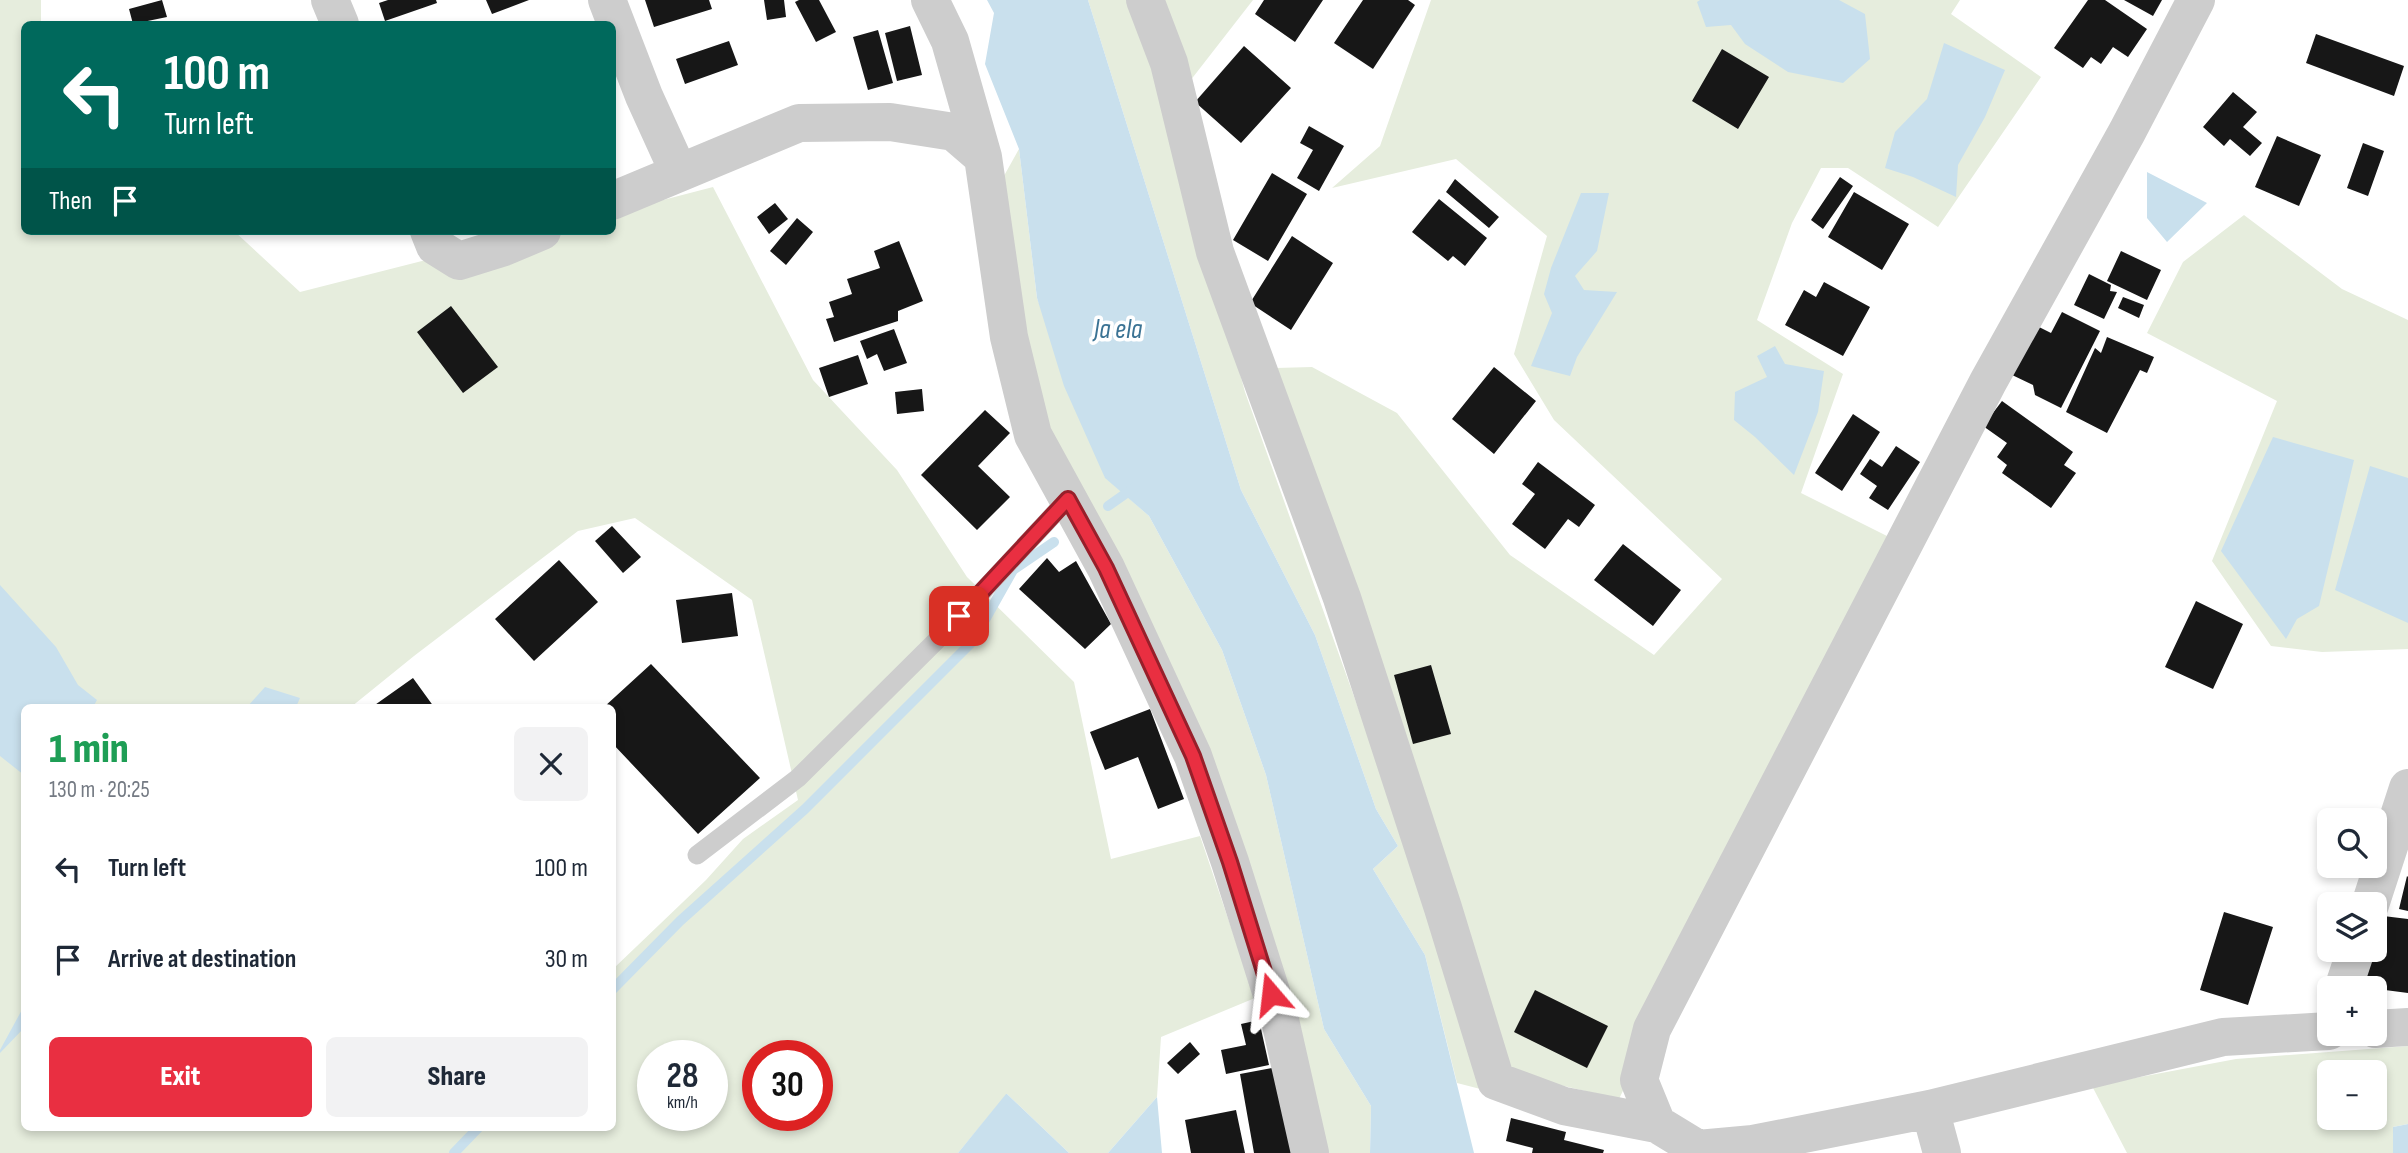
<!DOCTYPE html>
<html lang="en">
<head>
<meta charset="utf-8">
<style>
  :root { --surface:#fff; --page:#f2f2f3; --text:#1f2937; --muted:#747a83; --accent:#e92f41 }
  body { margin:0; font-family:"Sofia Sans Condensed",sans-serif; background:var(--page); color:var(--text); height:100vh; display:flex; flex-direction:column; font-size:26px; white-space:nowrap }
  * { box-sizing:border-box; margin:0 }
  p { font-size:23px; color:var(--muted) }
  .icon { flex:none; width:38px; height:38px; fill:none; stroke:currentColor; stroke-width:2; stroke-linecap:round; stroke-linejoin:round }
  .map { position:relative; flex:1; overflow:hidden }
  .drawer { position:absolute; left:21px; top:704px; width:595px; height:427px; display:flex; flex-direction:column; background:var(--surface); border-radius:10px; box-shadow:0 4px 10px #0003 }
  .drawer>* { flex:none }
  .hud { position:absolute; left:21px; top:21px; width:595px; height:214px; border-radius:10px; box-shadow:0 4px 10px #0003; background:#00695c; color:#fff; overflow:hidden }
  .fabs { position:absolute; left:2317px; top:808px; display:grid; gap:14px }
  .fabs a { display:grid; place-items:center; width:70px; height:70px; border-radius:10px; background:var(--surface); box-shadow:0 4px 10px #0003; font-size:35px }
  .speed { position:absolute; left:637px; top:1040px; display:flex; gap:14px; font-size:35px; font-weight:700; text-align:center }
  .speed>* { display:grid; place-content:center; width:91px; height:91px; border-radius:50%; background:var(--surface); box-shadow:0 4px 10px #0003; line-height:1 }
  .speed small { font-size:18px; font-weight:400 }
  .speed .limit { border:10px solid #d22; background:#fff; color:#111 }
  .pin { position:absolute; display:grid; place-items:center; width:60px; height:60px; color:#fff; margin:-30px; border-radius:14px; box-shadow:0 4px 10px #0006 }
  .me { position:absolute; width:77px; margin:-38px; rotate:343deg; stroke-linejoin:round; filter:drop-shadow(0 0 5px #0008) }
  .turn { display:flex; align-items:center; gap:24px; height:147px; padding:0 28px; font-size:32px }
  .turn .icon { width:91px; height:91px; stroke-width:2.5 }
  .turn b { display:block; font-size:49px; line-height:60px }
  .then { display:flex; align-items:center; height:66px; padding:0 28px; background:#0003; gap:14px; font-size:26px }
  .round { display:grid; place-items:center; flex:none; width:74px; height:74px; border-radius:10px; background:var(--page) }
  .overview { display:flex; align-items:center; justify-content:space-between; height:119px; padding:0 28px }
  h1 { font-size:42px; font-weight:800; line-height:52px; color:#1e9e55 }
  .button { display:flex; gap:14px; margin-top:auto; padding:14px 28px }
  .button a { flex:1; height:80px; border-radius:10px; background:var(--accent); color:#fff; font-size:28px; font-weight:800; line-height:80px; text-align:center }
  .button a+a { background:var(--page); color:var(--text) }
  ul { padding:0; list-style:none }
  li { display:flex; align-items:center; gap:21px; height:91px; padding:0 28px }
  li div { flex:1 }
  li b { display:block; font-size:26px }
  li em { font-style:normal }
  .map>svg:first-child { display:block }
  .green { fill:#e6eddd; fill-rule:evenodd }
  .water { fill:#c9e0ed }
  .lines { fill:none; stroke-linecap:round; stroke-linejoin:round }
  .stream { stroke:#c9e0ed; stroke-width:10 }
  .building { fill:#171717 }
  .lane { stroke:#cdcdcd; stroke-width:19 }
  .street { stroke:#cdcdcd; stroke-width:38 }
  .route-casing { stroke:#971f2a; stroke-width:18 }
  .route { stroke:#e92f41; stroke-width:12 }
  .labels { text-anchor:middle; stroke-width:7; stroke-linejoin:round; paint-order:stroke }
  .water-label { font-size:28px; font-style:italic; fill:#3b7394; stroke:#fff }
</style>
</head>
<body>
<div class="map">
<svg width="2408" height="1153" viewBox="0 0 2408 1153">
  <rect width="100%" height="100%" fill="#fff"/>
  <!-- green -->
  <path class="green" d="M0 0H41V24H24V231H234L300 292 540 231H612L613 213 713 187 813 380 897 470 967 577 1074 682 1111 859 1200 836 1255 998 1161 1037 1157 1097 1108 1153H1069L1007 1094 958 1153H0ZM635 518 752 600 798 800 743 839 706 880 613 969 612 1127H24V707H351L414 656 578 531ZM653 1055H712V1115H653ZM758 1055H817V1115H758Z
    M1088 0H1129L1162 88 1245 392 1496 1093 1457 1083 1425 955 1373 869 1398 846 1376 809 1315 635 1241 490Z
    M1159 0H1253L1190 81Z
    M1431 0H1960L1951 14 2041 77 1938 227 1848 168H1821L1792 223 1757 320 1843 374 1801 493 1889 537 1619 1099 1501 1071 1276 368 1312 367 1397 413 1510 555 1654 655 1722 579 1554 420 1514 354 1547 236 1456 159 1332 188 1380 146Z
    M1019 149 1037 298 1105 477 1149 516 1222 650 1266 775 1324 1029 1371 1106 1370 1153H1321L1293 1027 1045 418 1022 328 1000 183Z
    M2244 215 2342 289 2408 320V649L2322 652 2271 646 2212 561 2277 401 2147 333 2183 262Z
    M2408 1046V1124L2393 1127V1153H2127L2092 1086 2236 1059ZM2329 1073H2375V1118H2329Z"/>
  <!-- water -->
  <path class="water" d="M987 0H1088L1241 490 1315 635 1376 809 1398 846 1373 869 1425 955 1474 1153H1370L1371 1106 1324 1029 1266 775 1222 650 1149 516 1105 478 1064 386 1037 298 1019 149 985 64 994 13Z
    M1700 0H1839L1865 14 1870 59 1843 83 1788 72 1745 44 1731 25 1706 27 1697 2Z
    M1944 43 2005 70 1985 117 1958 165 1956 197 1913 177 1885 168 1895 132 1927 99Z
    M2147 172 2207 203 2167 242 2147 218Z
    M1581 193H1609L1597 251 1575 276 1584 290 1617 292 1577 357 1570 376 1531 366 1552 313 1544 294 1551 268Z
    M1775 346 1785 364 1824 371 1818 412 1794 475 1755 437 1734 420 1735 392 1767 377 1757 356Z
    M2273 437 2354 460 2319 606 2297 619 2286 639 2221 551Z
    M2370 466 2408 478V623L2335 590Z
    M0 585 56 647 78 685 97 700 93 707H24V775L0 756Z
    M265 687 300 698 296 707H247Z
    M24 1006V1028L0 1053V1050Z
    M1006 1094H1007L1069 1153H958Z
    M1157 1097 1162 1153H1108Z
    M2408 1124V1153H2393V1127Z"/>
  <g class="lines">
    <!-- stream -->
    <path class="stream" d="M1108 506 1135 487
      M612 990 680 921 805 809 973 641 1013 570 1054 542
      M454 1153 479 1127"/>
  </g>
  <!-- building -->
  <path class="building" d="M162 0 167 17 133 24 129 9Z
    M388 0H436L437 3 385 21 379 3Z
    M486 0H529L492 14Z
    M645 0H709L712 9 654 27Z
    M764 0H784L786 17 767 20Z
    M799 0H819L836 32 816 42 795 2Z
    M1264 0H1323L1295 42 1255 14Z
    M1363 0H1408L1415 5 1373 69 1334 43Z
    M2088 0H2105L2147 29 2128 57 2113 47 2101 64 2091 57 2083 68 2054 48Z
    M2124 0H2162L2153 16Z
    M910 26 922 75 897 81 885 33Z
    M878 30 893 83 868 90 853 37Z
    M2316 34 2404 66 2394 96 2306 63Z
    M729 41 738 65 685 84 676 59Z
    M1244 46 1291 88 1241 143 1195 102Z
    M1722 49 1769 77 1738 129 1692 101Z
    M2233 92 2257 112 2243 127 2262 143 2250 156 2230 139 2224 146 2203 127Z
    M1309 126 1344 146 1319 191 1297 178 1313 150 1300 143Z
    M2277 136 2321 155 2299 206 2255 187Z
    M2363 143 2384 151 2368 196 2347 188Z
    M1272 173 1307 194 1268 261 1233 240Z
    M1840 177 1853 186 1823 229 1811 220Z
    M1455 179 1499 217 1489 228 1446 192Z
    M1854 192 1909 224 1882 270 1828 237Z
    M1439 199 1487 238 1465 266 1453 256 1448 261 1412 232Z
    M775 203 788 219 769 234 757 217Z
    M797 218 813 232 786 265 770 251Z
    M1292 236 1333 263 1291 330 1250 303Z
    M899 241 923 301 898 311V321L834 342 826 319 834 317 829 302 852 294 847 279 880 268 874 251Z
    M2121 251 2161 270 2147 300 2107 281Z
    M2089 274 2111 285 2110 291 2117 292 2104 319 2074 305Z
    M1824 282 1870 307 1843 356 1785 325 1804 290 1816 297Z
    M2123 297 2144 305 2139 318 2118 308Z
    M451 306 498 367 463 393 417 332Z
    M2062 312 2100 331 2061 408 2035 395 2033 385 2010 374 2035 325 2051 333Z
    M894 329 907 363 884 371 877 354 867 359 860 341Z
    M2107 337 2154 357 2147 373 2140 370 2107 433 2066 412 2095 348 2101 353Z
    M858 355 868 384 829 397 819 368Z
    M1494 367 1536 401 1494 454 1452 419Z
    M922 389 924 411 897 414 895 392Z
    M2002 401 2073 452 2064 465 2076 473 2051 508 2002 473 2007 465 1997 457 2007 443 1983 426Z
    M985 410 1010 433 978 466 1010 497 977 530 921 475Z
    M1853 414 1880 432 1842 491 1815 473Z
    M1896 446 1920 462 1888 510 1869 498 1877 486 1860 474 1870 459 1882 467Z
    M1538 462 1595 505 1579 527 1568 519 1545 549 1512 524 1535 494 1522 484Z
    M612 526 641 557 623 573 595 541Z
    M1623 544 1681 590 1653 626 1594 580Z
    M1047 558 1059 572 1076 561 1111 624 1085 649 1019 589Z
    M559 560 598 602 534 661 495 619Z
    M732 593 738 636 682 643 676 600Z
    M2196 601 2243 624 2213 689 2165 667Z
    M651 664 760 778 698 834 612 743V707H604Z
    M1431 665 1451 734 1413 744 1394 675Z
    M413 678 434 707H372Z
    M1150 709 1184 799 1158 809 1138 757 1105 770 1090 732Z
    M2407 876 2408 877V911L2399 909Z
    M2224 912 2273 927 2248 1005 2200 990Z
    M2375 915 2408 919V993L2362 987 2366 950H2375Z
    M1535 990 1608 1026 1587 1068 1514 1032Z
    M1259 1020 1269 1065 1226 1074 1221 1050 1246 1045 1241 1024Z
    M1190 1042 1200 1054 1178 1074 1167 1063Z
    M1278 1067 1293 1153H1254L1240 1074Z
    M1236 1110 1245 1153H1191L1185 1120Z
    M1511 1118 1566 1132 1564 1140 1604 1150 1603 1153H1532L1533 1148 1506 1141Z"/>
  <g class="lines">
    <!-- lane -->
    <path class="lane" d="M697 855 798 778 941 636 1068 499"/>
    <!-- street -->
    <path class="street" d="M330 0 340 24
      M607 0 644 96 679 173
      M930 0 950 41 983 157 1009 337 1033 435 1106 568 1193 756 1230 862 1280 1020 1310 1153
      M1145 0 1169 63 1215 252 1342 598 1443 908 1496 1081 1564 1106 1657 1124 1698 1149 1753 1144 1930 1109 2223 1037 2329 1031
      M612 201 799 123 890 122 954 132 983 157
      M429 231 435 246 459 261 504 247 542 231
      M2370 905 2408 788
      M2343 989 2356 950
      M2375 1029 2408 1027
      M1930 1109 1942 1153
      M1657 1124 1639 1080 1652 1029 1988 382 2127 132 2196 0"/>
  </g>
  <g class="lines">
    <!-- route casing -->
    <g class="route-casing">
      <path id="route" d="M959 616 1068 499 1106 568 1193 756 1230 862 1271 994"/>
    </g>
    <!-- route -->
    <use href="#route" class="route"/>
  </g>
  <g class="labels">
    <!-- water labels -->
    <g class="water-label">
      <text x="1118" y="338">Ja ela</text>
    </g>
  </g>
</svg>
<div class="fabs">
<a><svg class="icon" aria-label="search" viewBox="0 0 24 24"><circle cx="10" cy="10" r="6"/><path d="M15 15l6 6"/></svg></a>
<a><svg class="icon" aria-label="layers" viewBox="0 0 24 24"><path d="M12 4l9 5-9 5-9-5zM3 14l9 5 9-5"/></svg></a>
<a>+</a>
<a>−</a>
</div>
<div class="speed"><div>28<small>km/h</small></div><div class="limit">30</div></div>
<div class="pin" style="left:959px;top:616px;background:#d93025"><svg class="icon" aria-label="arrive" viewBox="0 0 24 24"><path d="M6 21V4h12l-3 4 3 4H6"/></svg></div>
<svg class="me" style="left:1271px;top:994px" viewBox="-20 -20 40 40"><path d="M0-17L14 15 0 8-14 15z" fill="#e92f41" stroke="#fff" stroke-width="4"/></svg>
<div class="hud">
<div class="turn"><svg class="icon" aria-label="left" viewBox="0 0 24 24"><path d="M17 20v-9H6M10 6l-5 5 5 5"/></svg><div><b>100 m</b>Turn left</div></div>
<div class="then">Then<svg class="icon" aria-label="arrive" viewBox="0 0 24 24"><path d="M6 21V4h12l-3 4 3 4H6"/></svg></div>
</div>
<section class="drawer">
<div class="overview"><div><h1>1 min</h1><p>130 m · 20:25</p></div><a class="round"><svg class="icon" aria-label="close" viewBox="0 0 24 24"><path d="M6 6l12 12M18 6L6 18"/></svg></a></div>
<ul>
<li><svg class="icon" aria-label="left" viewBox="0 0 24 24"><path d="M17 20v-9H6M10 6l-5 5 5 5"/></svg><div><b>Turn left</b></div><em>100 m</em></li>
<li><svg class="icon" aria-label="arrive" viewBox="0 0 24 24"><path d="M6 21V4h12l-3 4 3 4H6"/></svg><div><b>Arrive at destination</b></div><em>30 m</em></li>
</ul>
<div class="button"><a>Exit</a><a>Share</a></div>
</section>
</div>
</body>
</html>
